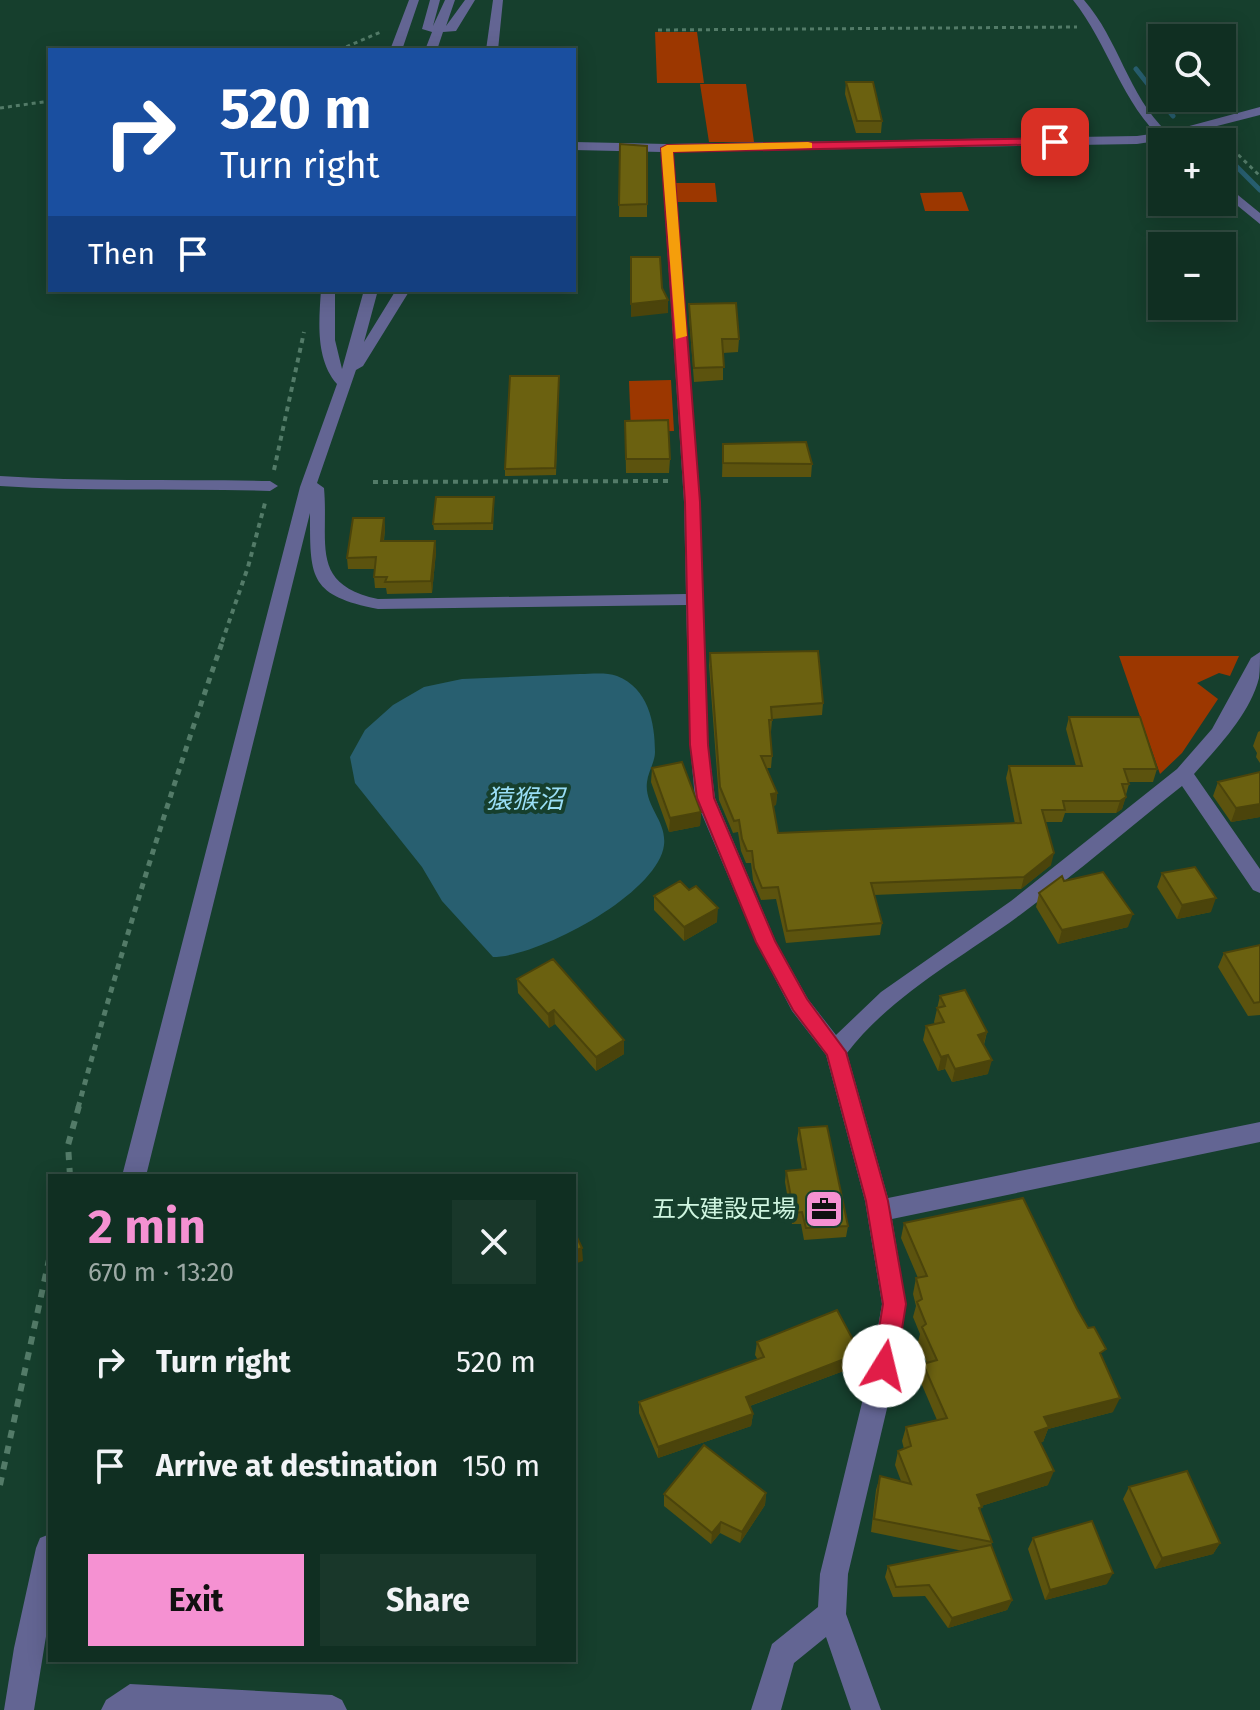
<!DOCTYPE html>
<html lang="en">
<head>
<meta charset="utf-8">
<style>
  :root { --surface:#102f22; --page:#19372a; --text:#f1f3f6; --muted:#9ca9a5; --line:#304a40; --accent:#f591d2 }
  body { margin:0; font-family:"Fira Sans","Noto Sans JP",sans-serif; background:var(--page); color:var(--text); height:100vh; display:flex; flex-direction:column; font-size:30px; white-space:nowrap }
  * { box-sizing:border-box; margin:0 }
  p { font-size:26px; color:var(--muted) }
  .icon { flex:none; width:44px; height:44px; fill:none; stroke:currentColor; stroke-width:2; stroke-linecap:round; stroke-linejoin:round }
  .map { position:relative; flex:1; overflow:hidden }
  .side { position:absolute; left:48px; top:1174px; width:528px; height:488px; display:flex; flex-direction:column; background:var(--surface); border-radius:0px; box-shadow:0 4px 20px #0003,0 0 0 2px var(--line) }
  .side>* { flex:none }
  .top-card { position:absolute; left:48px; top:48px; width:528px; height:244px; border-radius:0px; box-shadow:0 4px 20px #0003,0 0 0 2px var(--line); background:#1a4fa0; color:#fff; overflow:hidden }
  .fabs { position:absolute; left:1148px; top:24px; display:grid; gap:16px }
  .fabs a { display:grid; place-items:center; width:88px; height:88px; border-radius:0px; background:var(--surface); box-shadow:0 4px 20px #0003,0 0 0 2px var(--line); font-size:40px }
  .pin { position:absolute; display:grid; place-items:center; width:68px; height:68px; color:#fff; margin:-34px; border-radius:16px; box-shadow:0 4px 12px #0006 }
  .me { position:absolute; width:88px; margin:-44px; rotate:9deg; stroke-linejoin:round; filter:drop-shadow(0 0 6px #0008) }
  .turn { display:flex; align-items:center; gap:28px; height:168px; padding:0 40px; font-size:36px }
  .turn .icon { width:104px; height:104px; stroke-width:2.5 }
  .turn b { display:block; font-size:56px; line-height:68px }
  .then { display:flex; align-items:center; height:76px; padding:0 40px; background:#0003; gap:16px; font-size:30px }
  .round { display:grid; place-items:center; flex:none; width:84px; height:84px; border-radius:0px; background:var(--page) }
  .summary { display:flex; align-items:center; justify-content:space-between; height:136px; padding:0 40px }
  h1 { font-size:48px; font-weight:700; line-height:60px; color:var(--accent) }
  .primary-button { display:flex; gap:16px; margin-top:auto; padding:16px 40px }
  .primary-button a { flex:1; height:92px; border-radius:0px; background:var(--accent); color:#111; font-size:32px; font-weight:700; line-height:92px; text-align:center }
  .primary-button a+a { background:var(--page); color:var(--text) }
  ul { padding:0; list-style:none }
  li { display:flex; align-items:center; gap:24px; height:104px; padding:0 40px }
  li div { flex:1 }
  li b { display:block; font-size:30px }
  li em { font-style:normal }
  .map>svg:first-child { display:block }
  .green { fill:#9c3700 }
  .water { fill:#285f70 }
  .lines { fill:none; stroke-linecap:round; stroke-linejoin:round }
  .stream { stroke:#285f70; stroke-width:5 }
  .path-far3 { stroke:#537b68; stroke-width:3; stroke-dasharray:4 4; stroke-linecap:butt }
  .path-far2 { stroke:#537b68; stroke-width:4; stroke-dasharray:5 5; stroke-linecap:butt }
  .path-far1 { stroke:#537b68; stroke-width:5; stroke-dasharray:6 6; stroke-linecap:butt }
  .path { stroke:#537b68; stroke-width:6; stroke-dasharray:8 8; stroke-linecap:butt }
  .minor { fill:#636593; fill-rule:evenodd }
  .tertiary { fill:#636593; fill-rule:evenodd }
  .wall { fill:#5c530e }
  .shaded-wall { fill:#4b440b }
  .building { fill:#6b6110; stroke:#4b440b; stroke-width:2 }
  .route { fill:#e11d48; stroke:#92132f; stroke-width:2 }
  .slow { fill:#f59e0b }
  .labels { text-anchor:middle; stroke-width:8; stroke-linejoin:round; paint-order:stroke }
  .poi-label { font-size:24px; fill:#cff5e0; stroke:#163f2d; text-anchor:end }
  .water-label { font-size:26px; font-style:italic; fill:#99ddf5; stroke:#163f2d }
</style>
</head>
<body>
<div class="map">
<svg width="1260" height="1710" viewBox="0 0 1260 1710">
  <rect width="100%" height="100%" fill="#163f2d"/>
  <!-- green -->
  <path class="green" d="M655 32H697L704 83H657Z
    M700 84H746L754 142H709Z
    M676 183H715L717 202H677Z
    M962 192 969 211H925L920 193Z
    M671 380 674 431 631 432 629 381Z
    M1119 656H1239L1230 676 1219 673 1197 683 1218 699 1182 753 1160 774Z"/>
  <!-- water -->
  <path class="water" d="M580 674C591 674 606 672 617 676 648 688 655 722 655 752 655 762 648 772 647 782 644 806 667 821 664 845 658 894 538 957 493 957L442 901 422 867 355 783 350 757 365 730 393 705 424 687 462 679Z"/>
  <g class="lines">
    <!-- stream -->
    <path class="stream" d="M1136 69 1173 116
      M1222 152 1260 190"/>
    <!-- path-far3 -->
    <path class="path-far3" d="M658 30 1077 27
      M339 50 383 31
      M0 108 50 101
      M1221 138 1260 176"/>
    <!-- path-far2 -->
    <path class="path-far2" d="M274 470 304 332
      M373 482 670 481
      M222 642 248 567 265 503"/>
    <!-- path-far1 -->
    <path class="path-far1" d="M78 1108C121 951 169 794 223 640"/>
    <!-- path -->
    <path class="path" d="M70 1176 68 1145 79 1106
      M0 1485 50 1255"/>
    <!-- minor -->
    <path class="minor" d="M409 0H419L402 50H390Z
      M430 0H440L433 26 445 0H455L446 26 465 0H475L456 31 443 32 437 50H425L432 32 422 29Z
      M493 0H503L498 50H486Z
      M1165 132 1169 133V139L1137 144 673 152 700 502 708 745 715 798 776 942 808 999 836 1035 881 992 1011 901 1177 769 1212 729 1251 658 1260 652C1260 660 1260 670 1259 678 1250 714 1218 747 1194 774L1260 869V893L1253 890 1182 786C1129 828 1078 872 1024 912 965 956 892 994 847 1053L888 1198 1260 1122V1142L892 1219 906 1304 897 1366 848 1574 846 1614 881 1710H851L826 1637 794 1663 781 1710H751L772 1644 818 1607 820 1574 871 1366 882 1304 865 1201 826 1055 792 1011 756 942 695 798 690 745 686 605 378 609C309 595 310 578 310 513L146 1176H122L300 487 337 384C315 359 319 320 321 290H335V340L342 369 364 290H378L364 342 396 290H410L363 366 356 370 317 483 324 488C329 544 309 584 378 599L686 594 684 502 661 152 574 150V142L667 144 1137 136Z
      M0 476C90 482 180 479 270 481L278 486 270 491C180 488 90 492 0 486Z
      M50 1534V1612L34 1710H4L14 1648 36 1548 40 1538Z
      M130 1684 332 1695 342 1700 347 1710H101L106 1700Z"/>
    <!-- tertiary -->
    <path class="tertiary" d="M1073 0H1084C1119 40 1128 95 1167 132L1260 107V115L1174 137 1178 142H1165C1121 103 1109 45 1073 0Z
      M1222 182 1260 213V224L1222 193Z"/>
  </g>
  <!-- wall -->
  <path class="wall" d="M846 82 882 121 881 133H856L845 94Z
    M620 144 647 146V217H619Z
    M689 304 739 339 738 352 723 353V380L694 382 689 317Z
    M559 382 556 475 505 476V469Z
    M625 421 670 459 669 473H626Z
    M723 444 812 464 811 477H722Z
    M494 504 493 530H434L433 524Z
    M384 518 385 529 384 541H435L436 552 432 593 387 594 386 588H375L374 577 375 569H348L347 558Z
    M710 653 823 703 822 715 772 719 771 732H770L772 756 771 768H767L777 793 776 805 773 806 778 833 1015 824 1006 778 1009 766H1076L1066 729 1069 717 1157 769 1153 782H1128L1129 784 1122 809 1116 813H1065L1062 822H1045L1051 865 1021 889 874 895 882 923 880 935 786 943 776 899 761 900 753 880 751 863H746L741 851 738 832 733 833 719 800 709 665Z
    M1260 731V763L1256 757 1257 753 1253 746 1258 732Z
    M652 768 701 812 700 826 669 832 651 782Z
    M1260 772V817L1231 822 1213 796 1218 782Z
    M1162 873 1211 912 1177 919 1157 887Z
    M1064 881 1128 927 1058 944 1036 907 1039 893Z
    M654 896 717 922 684 941 654 910Z
    M1260 945V1015L1248 1016 1218 967 1224 953Z
    M517 979 624 1040V1054L596 1071 555 1024 549 1028 518 993Z
    M940 996 987 1032 984 1045 988 1074 952 1082 945 1069 938 1071 923 1040 926 1026 935 1024 934 1022Z
    M799 1128 848 1226 846 1237 804 1240 801 1224H792L785 1182 786 1171 802 1170 797 1139Z
    M904 1223 1077 1309 1102 1358 1113 1412 1048 1429 1043 1442H1040L1048 1485 981 1506 980 1511 992 1542 991 1545 1012 1600 1007 1610 948 1628 925 1596 893 1597 885 1577 888 1566 963 1551 871 1532 876 1490 880 1476 901 1481 895 1465 898 1451 904 1449 902 1441 906 1427 937 1420 919 1378 923 1364 927 1363 918 1342 920 1334 913 1317 916 1306 913 1294 916 1278H918L901 1238Z
    M757 1342 860 1353 857 1366 750 1406 753 1414 751 1426 658 1458 639 1413V1402L758 1360 755 1355Z
    M1129 1487 1220 1543 1213 1554 1155 1569 1123 1499Z
    M766 1493 765 1505 740 1543 720 1533 711 1544 664 1506V1494Z
    M1033 1538 1107 1584 1045 1600 1028 1549Z"/>
  <!-- shaded-wall -->
  <path class="shaded-wall" d="M668 300V313L631 317V304Z
    M384 518 385 529 382 553 381 541Z
    M435 541 436 552 432 593 431 581Z
    M777 793 776 805 770 806 771 794Z
    M1126 797 1122 809 1116 813 1120 801Z
    M1260 804V817L1231 822 1236 808Z
    M701 812 700 826 669 832 670 818Z
    M1054 853 1051 865 1021 889 1024 877Z
    M1216 898 1211 912 1177 919 1182 905Z
    M718 908 717 922 684 941V927Z
    M1133 914 1128 927 1058 944 1062 930Z
    M554 1010 555 1024 549 1028 548 1014Z
    M987 1032 983 1046 978 1035Z
    M624 1040V1054L596 1071V1057Z
    M948 1055 945 1069 938 1071 941 1057Z
    M992 1060 988 1074 952 1082 955 1069Z
    M582 1248 583 1261 574 1264V1251Z
    M860 1353 857 1366 744 1408 746 1397Z
    M1120 1398 1113 1412 1048 1429 1043 1442 1029 1446 1035 1432 1044 1417Z
    M753 1414 751 1426 658 1458V1447Z
    M1054 1471 1048 1485 972 1509 977 1495Z
    M766 1493 765 1505 740 1543 742 1532Z
    M721 1522 720 1533 711 1544 712 1533Z
    M1220 1543 1213 1554 1155 1569 1162 1558Z
    M1113 1573 1107 1584 1045 1600 1050 1590Z
    M1012 1600 1007 1610 948 1628 952 1618Z"/>
  <!-- building -->
  <path class="building" d="M846 82H873L882 121H857Z
    M620 144 647 146V204L619 205Z
    M631 257H660L662 288 668 300 631 304Z
    M736 303 739 339H722L724 367 694 368 689 304Z
    M510 376H559L555 468 505 469Z
    M668 420 670 459H626L625 421Z
    M806 442 812 464 723 463V444Z
    M436 497H494L492 523 433 524Z
    M353 518H384L381 541H435L431 581 385 582 387 577H374L376 557 347 558Z
    M818 651 823 703 771 707 772 720H769L772 756H761L777 793 771 794 778 833 1021 823 1009 766H1082L1069 717H1140L1157 769H1124L1129 784H1122L1126 797 1120 801H1063L1065 810H1042L1054 853 1024 877 871 883 882 923 787 931 778 887 762 888 754 868 752 851H747L742 839 739 820 734 821 720 787 710 653Z
    M682 762 701 812 670 818 652 768Z
    M1260 772V804L1236 808 1218 782Z
    M1195 867 1216 898 1182 905 1162 873Z
    M1103 872 1133 914 1062 930 1039 893 1062 876 1064 881Z
    M680 881 689 890 696 886 718 908 684 927 654 896Z
    M1260 945V1002L1254 1003 1224 953Z
    M553 959 624 1040 596 1057 554 1010 548 1014 517 979Z
    M965 990 987 1032 978 1035 992 1060 955 1069 948 1055 941 1057 926 1026 944 1022 937 1008 945 1006 940 996Z
    M827 1126 848 1226 806 1228 802 1212 794 1213 786 1171 806 1169 799 1128Z
    M1023 1198 1077 1309 1088 1328 1094 1327 1106 1349 1100 1353 1120 1398 1044 1417 1049 1427 1035 1432 1054 1471 977 1495 982 1507 979 1508 992 1542 874 1519 880 1476 911 1484 898 1451 911 1446 906 1427 947 1418 923 1364 937 1360 922 1327 926 1324 917 1302 922 1299 916 1278 927 1276 904 1223Z
    M574 1231 582 1248 574 1251Z
    M837 1310 860 1353 746 1397 753 1414 658 1447 639 1402 764 1357 757 1342Z
    M704 1445 766 1493 742 1532 721 1522 712 1533 664 1494Z
    M1187 1471 1220 1543 1162 1558 1129 1487Z
    M1092 1521 1113 1573 1050 1590 1033 1538Z
    M991 1545 1012 1600 952 1618 929 1585 896 1587 888 1566Z"/>
  <!-- route -->
  <path class="route" d="M1055 138 1059 139V144L673 152 700 502 708 745 714 798 775 941 807 999 846 1052 888 1201 906 1304 896 1366 893 1374 884 1377 876 1374 873 1366 883 1304 866 1201 827 1055 793 1010 756 942 697 798 690 745 685 502 661 148 667 145Z"/>
  <!-- slow -->
  <path class="slow" d="M808 142 812 143V148L673 152 687 336 676 339 661 148 667 145Z"/>
  <!-- icons -->
  <defs>
    <g id="office-square" transform="scale(2)"><rect x="-9" y="-9" width="18" height="18" rx="4" fill="#f591d2" stroke="#163f2d"/><path d="M-6-3h4V-5.5h4V-3h4V5H-6ZM-1-4.5V-3h2v-1.5ZM-6 0V1H6V0Z" fill="#111"/></g>
  </defs>
  <g fill-rule="evenodd">
    <use href="#office-square" x="824" y="1209"/>
  </g>
  <g class="labels">
    <!-- poi labels -->
    <g class="poi-label">
      <text x="796" y="1217">五大建設足場</text>
    </g>
    <!-- water labels -->
    <g class="water-label">
      <text x="525" y="808">猿猴沼</text>
    </g>
  </g>
</svg>
<div class="fabs">
<a><svg class="icon" aria-label="search" viewBox="0 0 24 24"><circle cx="10" cy="10" r="6"/><path d="M15 15l6 6"/></svg></a>
<a>+</a>
<a>−</a>
</div>
<div class="pin" style="left:1055px;top:142px;background:#d93025"><svg class="icon" aria-label="arrive" viewBox="0 0 24 24"><path d="M6 21V4h12l-3 4 3 4H6"/></svg></div>
<svg class="me" style="left:884px;top:1366px" viewBox="-20 -20 40 40"><circle r="19" fill="#fff"/><path d="M0-13L10 11 0 6-10 11z" fill="#e11d48"/></svg>
<div class="top-card">
<div class="turn"><svg class="icon" aria-label="right" viewBox="0 0 24 24"><path d="M7 20v-9h11M14 6l5 5-5 5"/></svg><div><b>520 m</b>Turn right</div></div>
<div class="then">Then<svg class="icon" aria-label="arrive" viewBox="0 0 24 24"><path d="M6 21V4h12l-3 4 3 4H6"/></svg></div>
</div>
<section class="side">
<div class="summary"><div><h1>2 min</h1><p>670 m · 13:20</p></div><a class="round"><svg class="icon" aria-label="close" viewBox="0 0 24 24"><path d="M6 6l12 12M18 6L6 18"/></svg></a></div>
<ul>
<li><svg class="icon" aria-label="right" viewBox="0 0 24 24"><path d="M7 20v-9h11M14 6l5 5-5 5"/></svg><div><b>Turn right</b></div><em>520 m</em></li>
<li><svg class="icon" aria-label="arrive" viewBox="0 0 24 24"><path d="M6 21V4h12l-3 4 3 4H6"/></svg><div><b>Arrive at destination</b></div><em>150 m</em></li>
</ul>
<div class="primary-button"><a>Exit</a><a>Share</a></div>
</section>
</div>
</body>
</html>
